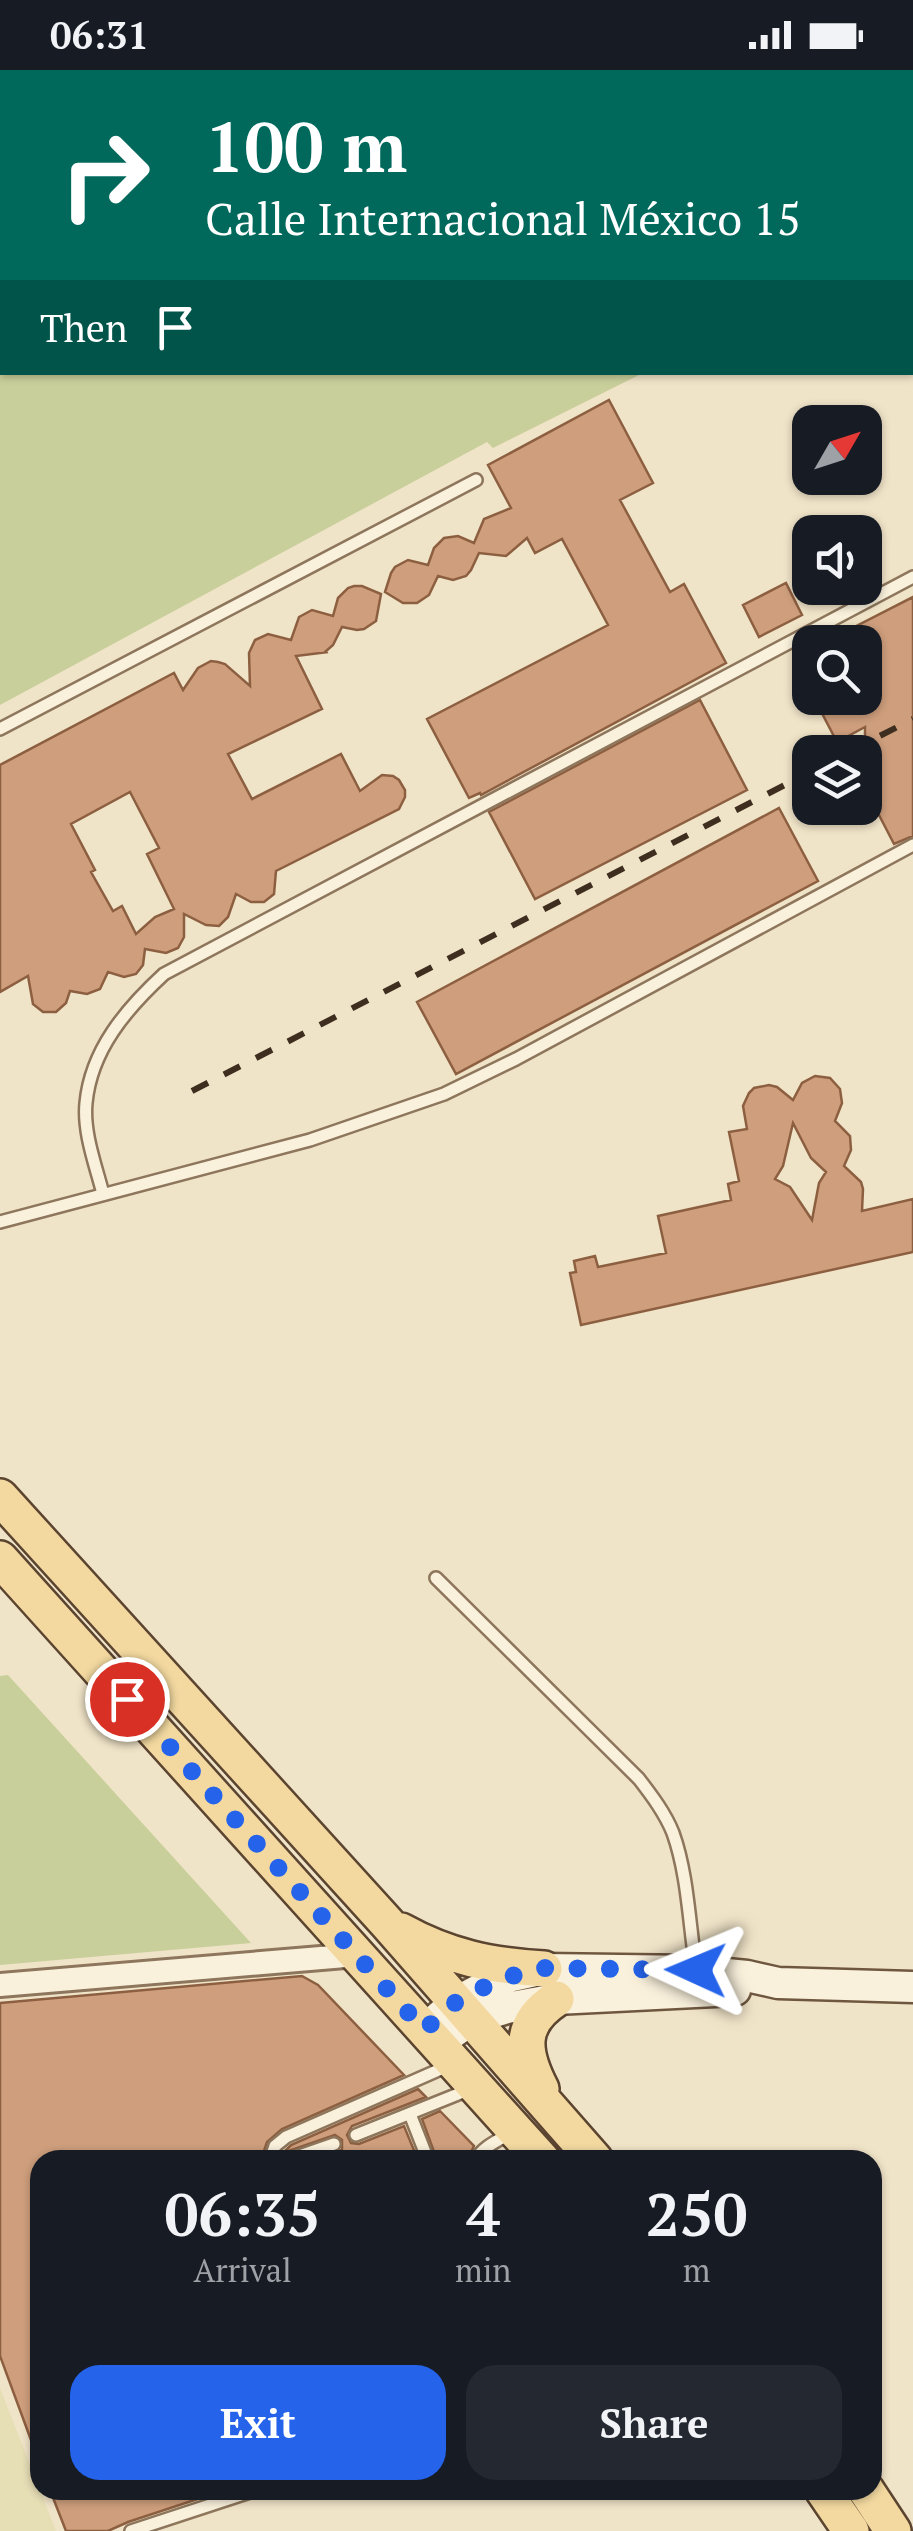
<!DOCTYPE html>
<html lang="en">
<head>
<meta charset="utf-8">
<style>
  :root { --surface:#171b24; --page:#242831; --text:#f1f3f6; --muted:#9ea1a6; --accent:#2563eb }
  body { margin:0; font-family:"PT Serif",serif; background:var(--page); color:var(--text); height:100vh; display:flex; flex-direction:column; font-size:38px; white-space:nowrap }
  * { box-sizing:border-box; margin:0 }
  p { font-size:32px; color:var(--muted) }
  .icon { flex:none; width:55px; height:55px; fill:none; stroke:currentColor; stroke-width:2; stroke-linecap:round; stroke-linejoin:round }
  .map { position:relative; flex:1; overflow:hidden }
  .side { position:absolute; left:30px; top:2080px; width:852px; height:350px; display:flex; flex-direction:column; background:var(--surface); border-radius:30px; box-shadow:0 2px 8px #0004 }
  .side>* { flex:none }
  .banner { position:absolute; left:0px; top:0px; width:915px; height:305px; box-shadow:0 2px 8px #0004; background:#00695c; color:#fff; overflow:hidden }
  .needle { width:65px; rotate:51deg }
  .buttons { position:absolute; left:792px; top:335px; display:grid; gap:20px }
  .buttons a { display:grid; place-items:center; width:90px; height:90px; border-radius:20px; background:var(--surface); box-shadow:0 2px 8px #0004; font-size:50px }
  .pin { position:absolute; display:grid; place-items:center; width:85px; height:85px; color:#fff; margin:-42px; border:5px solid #fff; border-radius:50%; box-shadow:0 2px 10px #0007 }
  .me { position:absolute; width:110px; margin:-55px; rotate:271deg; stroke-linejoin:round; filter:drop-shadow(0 0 8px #0008) }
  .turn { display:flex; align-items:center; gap:35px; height:210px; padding:0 40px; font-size:45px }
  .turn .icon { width:130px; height:130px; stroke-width:2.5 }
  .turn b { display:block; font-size:70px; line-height:85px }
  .then { display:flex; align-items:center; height:95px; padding:0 40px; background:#0003; gap:20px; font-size:38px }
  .eta { display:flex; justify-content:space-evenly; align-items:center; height:170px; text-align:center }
  .eta b { font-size:60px; font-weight:700; line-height:70px }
  .primary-button { display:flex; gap:20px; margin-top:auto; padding:20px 40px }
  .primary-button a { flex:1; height:115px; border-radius:30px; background:var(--accent); color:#fff; font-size:40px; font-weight:700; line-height:115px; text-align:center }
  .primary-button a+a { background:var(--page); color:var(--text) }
  .status { display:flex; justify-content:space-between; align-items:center; height:70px; padding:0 50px; background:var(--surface); direction:ltr }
  .status svg { height:28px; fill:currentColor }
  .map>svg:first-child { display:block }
  .farmland { fill:#e6deb5 }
  .green { fill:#c9cf9b }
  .building { fill:#cf9f7d; stroke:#8d5f41; stroke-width:2.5; fill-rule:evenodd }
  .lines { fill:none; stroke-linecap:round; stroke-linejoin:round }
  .lane-casing { stroke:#8d765c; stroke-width:16 }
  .street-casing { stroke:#8d765c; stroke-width:28 }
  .secondary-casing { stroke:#6f573f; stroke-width:35 }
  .primary-casing { stroke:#5b4430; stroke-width:40 }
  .lane { stroke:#faf1dc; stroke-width:11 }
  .street { stroke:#faf1dc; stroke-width:22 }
  .secondary { stroke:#faf1dc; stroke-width:30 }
  .primary { stroke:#f3d9a0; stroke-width:35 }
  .rail { stroke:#3d2e20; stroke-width:6; stroke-dasharray:18 18; stroke-linecap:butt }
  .route { stroke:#2563eb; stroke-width:18; stroke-dasharray:0 32.4 }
</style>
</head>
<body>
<div class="status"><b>06:31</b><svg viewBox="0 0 49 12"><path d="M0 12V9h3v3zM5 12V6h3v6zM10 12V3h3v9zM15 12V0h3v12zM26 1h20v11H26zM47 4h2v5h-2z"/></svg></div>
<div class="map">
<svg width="913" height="2461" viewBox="0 0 913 2461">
  <rect width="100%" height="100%" fill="#f0e4c8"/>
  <!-- farmland -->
  <path class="farmland" d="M0 2318 40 2420 56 2461H0Z"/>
  <!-- green -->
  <path class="green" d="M913 0V100L912 2H2V178H0V1Z
    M0 217H2V302L643 303 493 378 487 372 0 635Z
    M8 1605 251 1873 0 1895V1606Z"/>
  <!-- building -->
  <path class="building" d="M609 330 653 413 620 430 670 522 684 514 726 593 481 725 480 723 469 728 427 649 608 555 562 469 535 483 527 468 506 486 479 483 471 500 466 506 453 510 438 506 429 525 417 533H403L385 522 391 503 395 497 408 490 428 495 434 478 444 468 458 466 474 473 484 449 511 438 488 395Z
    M786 513 802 545 759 567 743 535Z
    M354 516H362L381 524 376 551 364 559 357 560 342 557 333 575 325 582H328L296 586 322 639 228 684 252 729 341 684 360 721 382 705 393 706 399 710 405 720V727L399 739 276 801 274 824 264 832H251L236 824 228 847 219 856 206 855 184 844V867L178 878 166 883 145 879 143 895 136 904 124 907 108 902 100 919 87 924 70 921 66 933 56 942H43L33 934 28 906 0 922V695L174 603 183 620 198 598 211 591 218 592 225 594 250 616 249 583 255 570 268 564 291 570 299 547 312 540 333 546 338 528 348 518ZM130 722 159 778 147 784 174 839 155 847 136 864 122 836 113 841 91 802 95 800 71 754Z
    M913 527V766L894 774 865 718V657L837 672 814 628H865V572H825Z
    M700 630 747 720 535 829 489 742Z
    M779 738 818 811 456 1004 417 932Z
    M815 1006 830 1008 840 1019 842 1033 835 1051 850 1066 851 1080 844 1096 861 1112 863 1119 862 1141 913 1129V1182L581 1255 570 1203 576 1202 574 1191 595 1186 598 1197 666 1183 658 1146 731 1130 728 1114 739 1111 729 1062 747 1059 743 1036 749 1023 754 1018 769 1015 777 1017 793 1030 802 1013ZM793 1053 811 1088 826 1102 819 1113 812 1150 790 1117 775 1109 783 1096Z
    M302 1906 318 1915 404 2005 282 2059 267 2072 261 2090H40L38 2389 0 2286V1933Z
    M418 2019 426 2027 352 2056 347 2065 351 2073 359 2074 404 2056 418 2090H317L342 2079V2070L335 2065 283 2083 291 2075Z
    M440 2041 474 2076 467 2090H437L422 2049Z
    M50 2420H221L222 2421 128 2452 108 2461H66Z"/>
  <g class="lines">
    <!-- lane casing -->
    <g class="lane-casing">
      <path id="lane" d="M912 127H913
        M0 199H2
        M0 659 476 410
        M103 1124C96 1096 83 1063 86 1033 91 980 126 939 164 904L913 507
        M0 1152 310 1070 444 1024 516 989 913 775
        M436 1508 639 1709C652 1726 665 1743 673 1763 688 1805 689 1854 696 1898
        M410 2044 428 2090
        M356 2065 473 2018
        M270 2090 275 2076 286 2067 450 1995
        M288 2090 334 2074
        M476 2090C482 2077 499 2070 511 2063
        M131 2461 256 2420"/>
    </g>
    <!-- street casing -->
    <g class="street-casing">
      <path id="street" d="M0 1915 357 1885"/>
    </g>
    <!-- secondary casing -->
    <g class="secondary-casing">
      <path id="secondary" d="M424 1960 456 1932 488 1915 512 1906 544 1899 696 1901 747 1906 778 1913 913 1917
        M437 1974 472 1949 507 1938 556 1929 735 1920"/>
    </g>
    <!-- primary casing -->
    <g class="primary-casing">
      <path id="primary" d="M0 1427 387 1853 595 2090
        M0 1489 542 2090
        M401 1861C448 1887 491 1896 544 1899
        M541 2019C522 1982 518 1954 556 1929
        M823 2420 851 2461
        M866 2420 893 2461"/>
    </g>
    <!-- lane -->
    <use href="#lane" class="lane"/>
    <!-- street -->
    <use href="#street" class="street"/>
    <!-- secondary -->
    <use href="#secondary" class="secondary"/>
    <!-- primary -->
    <use href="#primary" class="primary"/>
    <!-- rail -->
    <path class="rail" d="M848 682 913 649
      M192 1021 810 702"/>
  </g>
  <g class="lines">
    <!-- route -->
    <path class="route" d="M127 1629 424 1960 456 1932 488 1915 512 1906 544 1898 696 1900"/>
  </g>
</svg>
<div class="buttons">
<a><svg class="needle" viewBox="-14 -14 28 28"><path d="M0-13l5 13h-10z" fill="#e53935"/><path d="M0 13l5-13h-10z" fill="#9ea1a6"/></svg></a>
<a><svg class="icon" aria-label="sound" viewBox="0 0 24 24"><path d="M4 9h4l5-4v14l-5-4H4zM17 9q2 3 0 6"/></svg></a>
<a><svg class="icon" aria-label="search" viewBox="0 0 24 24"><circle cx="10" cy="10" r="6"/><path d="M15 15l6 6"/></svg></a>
<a><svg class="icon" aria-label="layers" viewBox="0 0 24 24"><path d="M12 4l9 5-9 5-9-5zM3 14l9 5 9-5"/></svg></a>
</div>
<div class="pin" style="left:127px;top:1629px;background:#d93025"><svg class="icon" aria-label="arrive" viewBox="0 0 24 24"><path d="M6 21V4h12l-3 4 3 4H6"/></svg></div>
<svg class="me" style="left:696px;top:1900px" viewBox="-20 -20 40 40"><path d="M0-17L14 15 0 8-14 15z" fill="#2563eb" stroke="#fff" stroke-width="4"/></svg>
<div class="banner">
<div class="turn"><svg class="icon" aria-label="right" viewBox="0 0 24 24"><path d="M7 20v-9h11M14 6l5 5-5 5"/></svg><div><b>100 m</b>Calle Internacional México 15</div></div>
<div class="then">Then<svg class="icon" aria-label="arrive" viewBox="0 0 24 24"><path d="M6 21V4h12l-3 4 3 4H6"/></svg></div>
</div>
<section class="side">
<div class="eta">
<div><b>06:35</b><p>Arrival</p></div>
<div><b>4</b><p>min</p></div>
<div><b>250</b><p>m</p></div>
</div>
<div class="primary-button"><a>Exit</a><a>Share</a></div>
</section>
</div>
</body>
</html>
